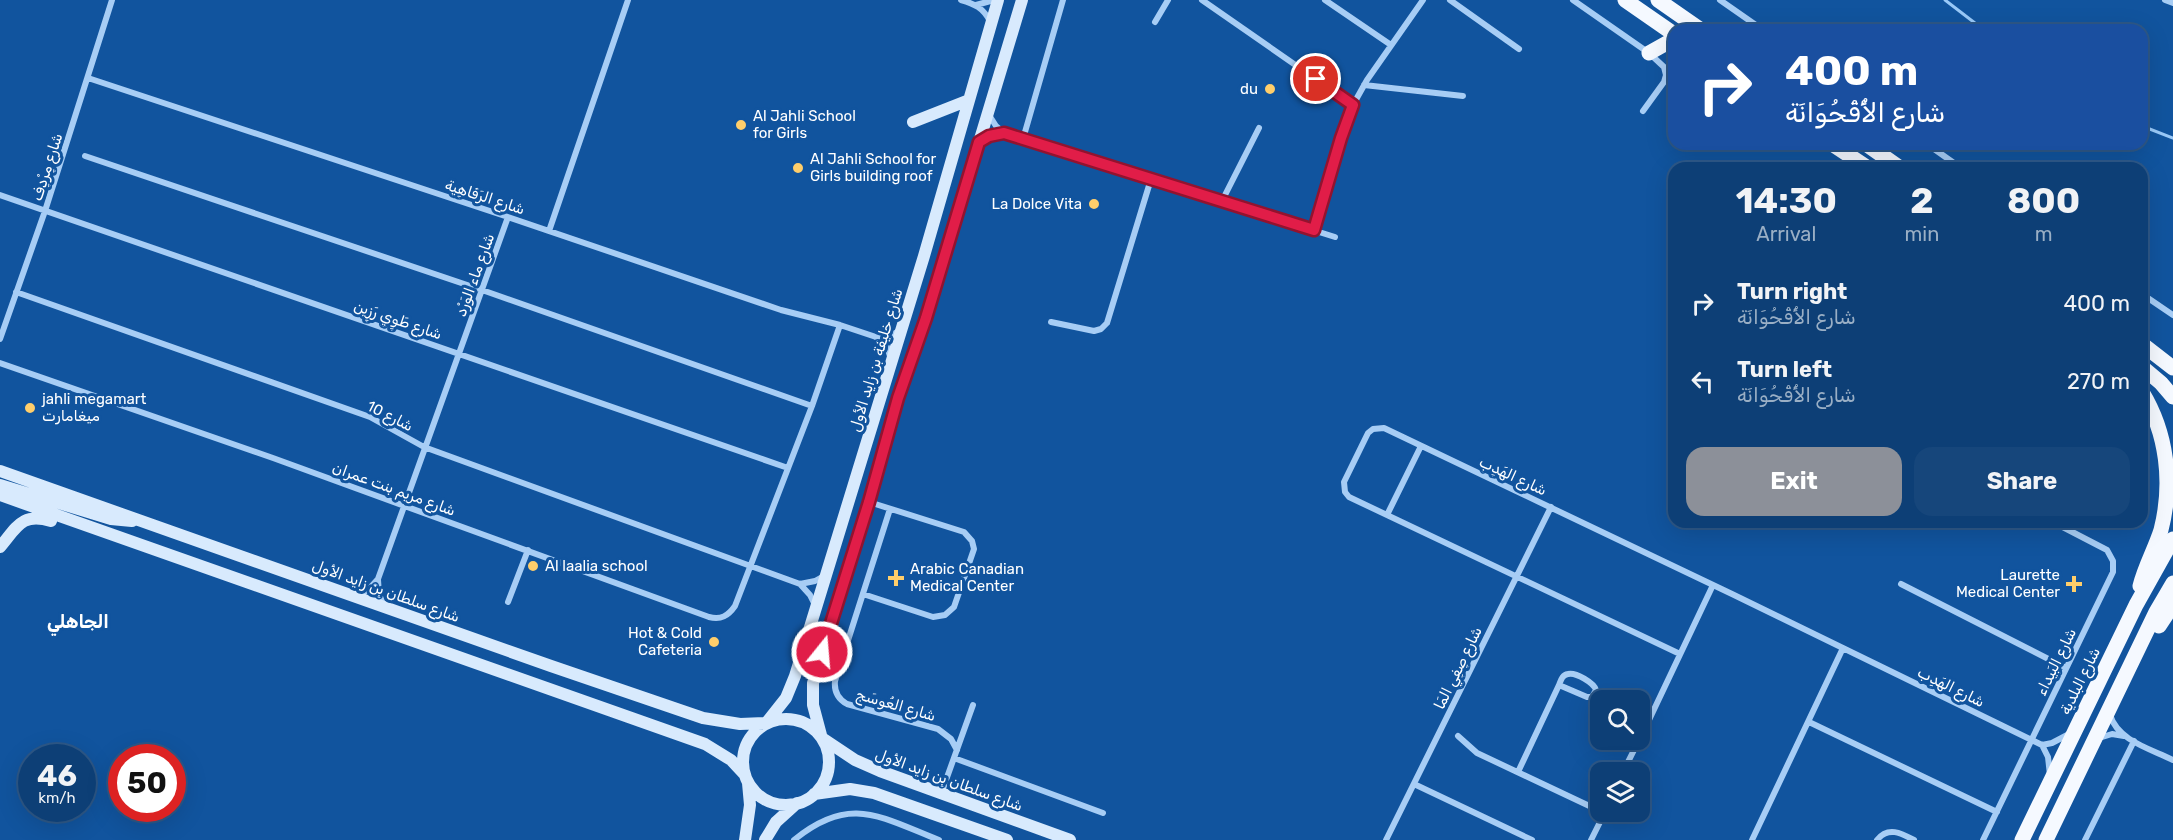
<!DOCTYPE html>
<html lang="en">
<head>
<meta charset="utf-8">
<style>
  :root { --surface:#0d3f76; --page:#16467b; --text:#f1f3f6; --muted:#9aafc5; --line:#2d5888; --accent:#8c9099 }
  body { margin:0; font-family:Rubik,"Noto Naskh Arabic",sans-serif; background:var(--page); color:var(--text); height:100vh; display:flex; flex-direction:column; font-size:22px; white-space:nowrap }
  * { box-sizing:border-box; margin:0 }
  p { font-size:20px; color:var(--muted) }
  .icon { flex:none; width:33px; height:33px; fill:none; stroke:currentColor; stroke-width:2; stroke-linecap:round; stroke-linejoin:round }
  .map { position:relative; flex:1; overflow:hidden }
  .side { position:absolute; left:1668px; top:162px; width:480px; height:366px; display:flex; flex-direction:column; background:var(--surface); border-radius:18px; box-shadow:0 6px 24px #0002,0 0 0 2px var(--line) }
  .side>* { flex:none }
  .guide { position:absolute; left:1668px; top:24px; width:480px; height:126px; border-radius:18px; box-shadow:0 6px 24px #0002,0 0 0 2px var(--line); background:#1a4fa0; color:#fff; overflow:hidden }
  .fabs { position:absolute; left:1590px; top:690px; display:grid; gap:12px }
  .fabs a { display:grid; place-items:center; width:60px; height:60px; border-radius:12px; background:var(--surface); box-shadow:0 6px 24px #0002,0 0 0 2px var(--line); font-size:30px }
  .speed { position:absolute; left:18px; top:744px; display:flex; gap:12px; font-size:30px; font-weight:700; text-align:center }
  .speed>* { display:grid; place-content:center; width:78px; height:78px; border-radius:50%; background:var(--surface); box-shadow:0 6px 24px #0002,0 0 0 2px var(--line); line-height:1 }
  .speed small { font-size:15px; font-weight:400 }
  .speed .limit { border:9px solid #d22; background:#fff; color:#111 }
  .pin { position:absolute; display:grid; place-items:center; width:51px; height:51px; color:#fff; margin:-26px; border:3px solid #fff; border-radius:50%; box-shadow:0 2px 6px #0007 }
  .me { position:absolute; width:66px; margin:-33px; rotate:17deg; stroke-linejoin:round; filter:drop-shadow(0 0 4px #0008) }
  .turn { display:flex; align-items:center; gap:21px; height:126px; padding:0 18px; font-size:27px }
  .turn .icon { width:78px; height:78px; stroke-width:2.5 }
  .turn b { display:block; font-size:42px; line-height:51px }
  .eta { display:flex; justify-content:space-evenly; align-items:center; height:102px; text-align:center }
  .eta b { font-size:36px; font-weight:700; line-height:42px }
  .button { display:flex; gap:12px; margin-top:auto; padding:12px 18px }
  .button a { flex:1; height:69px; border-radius:18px; background:var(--accent); color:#fff; font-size:24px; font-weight:700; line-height:69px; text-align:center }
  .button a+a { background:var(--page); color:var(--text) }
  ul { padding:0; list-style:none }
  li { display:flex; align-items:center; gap:18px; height:78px; padding:0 18px }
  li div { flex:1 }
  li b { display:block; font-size:22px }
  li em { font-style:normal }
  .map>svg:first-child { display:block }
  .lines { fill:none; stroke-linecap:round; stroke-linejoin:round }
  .stream { stroke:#99c9f8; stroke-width:3 }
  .minor { stroke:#a7cdf5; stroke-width:6 }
  .secondary { stroke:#d8eafd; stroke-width:12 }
  .primary { stroke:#f5f9ff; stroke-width:15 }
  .route-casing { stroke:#92132f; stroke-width:15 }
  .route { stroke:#e11d48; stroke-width:10 }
  .poi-dot { fill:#ffce6b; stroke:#11549e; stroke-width:2 }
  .labels { text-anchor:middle; stroke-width:6; stroke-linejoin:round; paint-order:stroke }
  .poi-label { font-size:15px; fill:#fff; stroke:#11549e; text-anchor:start }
  .street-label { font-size:15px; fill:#fff; stroke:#11549e }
  .quarter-label { font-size:18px; font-weight:bold; fill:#fff; stroke:#11549e }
</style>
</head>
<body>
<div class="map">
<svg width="2173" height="840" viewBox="0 0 2173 840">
  <rect width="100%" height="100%" fill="#11549e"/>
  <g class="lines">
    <!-- stream -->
    <path class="stream" d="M1945 0 1984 30
      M2142 126 2173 138"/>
    <!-- minor -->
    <path class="minor" d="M961 0C975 4 983 8 990 21
      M1202 0 1353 105
      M1325 0 1391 45
      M1450 0 1519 49
      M1573 0 1649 53 1664 67 1666 75 1664 82 1643 111
      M1720 0 1763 30
      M2165 0 2173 3
      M976 5 994 0
      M1155 22 1168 0
      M88 78 508 217 781 310 840 325 876 337 887 347 890 356
      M1364 85 1463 96
      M989 115 996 126 1004 133 1335 237
      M1023 139 1063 0
      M982 140 1003 133
      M1927 144 1961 168
      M85 156 482 290 812 406
      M0 195 788 468
      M1222 201 1259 128
      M1314 230 1341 138 1353 105 1367 80 1423 0
      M549 231 628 0
      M16 292 370 417 424 447 800 584 815 581 824 576
      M2142 294 2173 315
      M1051 322 1094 331 1101 329 1107 323 1151 179
      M877 337 890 336 901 330
      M0 339 45 211 112 0
      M0 363 273 458 709 617C721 620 728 616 735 606L812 406 840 325
      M890 509 835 681C834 691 838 699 847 704L938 729 951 739 957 750
      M1387 515 1421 446
      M378 580 379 594 383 604
      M800 584 810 595 815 605
      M1901 584 2066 668
      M863 594 933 617 945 615 954 607 974 549 972 541 964 532 869 502
      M356 596 368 590 378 579 508 217
      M508 602 528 550
      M1680 654 1349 497 1345 492 1344 482 1368 433 1373 429 1384 428 1732 594 2042 745 2052 743 2071 733
      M2110 715C2118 741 2151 749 2173 760
      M1809 722 1997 812
      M1458 736 1477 753 1600 811
      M2099 738 2112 734 2124 736
      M1640 739 1713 585
      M2042 745 2048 757 2050 775
      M954 758 1103 813
      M1518 772 1559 685C1561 680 1562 675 1568 674 1576 672 1594 683 1596 690L1592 697H1587L1559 685
      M1623 772 1639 740
      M1414 784 1532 840
      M941 794 973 705
      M794 840C850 794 880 817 939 840
      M1386 840 1551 507
      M1591 840 1605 812
      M1752 840 1843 648
      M1877 840C1888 826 1901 833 1914 840
      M1983 840 2113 572V561L2107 550 2053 522
      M2085 840 2134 741"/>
    <!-- secondary -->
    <path class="secondary" d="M913 122 969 100
      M0 471 551 666 703 718 740 724 765 723
      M0 485 111 519 132 521
      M0 495 705 744 731 760 745 775
      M0 547C17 527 22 512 51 521
      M743 762a43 43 0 1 1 86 0a43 43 0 1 1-86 0Z
      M767 722 786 698 795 676 924 256 998 0
      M821 735 813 705V683L869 502 898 398 926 318 1022 0
      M822 738 855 760 880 771 1070 840
      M814 794 850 789 874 793 1007 840
      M745 840 750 805 748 783
      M765 840 776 822 797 803"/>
    <!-- primary -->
    <path class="primary" d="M1625 0 1674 34
      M1658 0 1701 30
      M1649 53 1674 39
      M1832 144 1868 168
      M1866 144 1900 168
      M2142 344 2173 368
      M2142 367 2161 383 2173 397
      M2140 586C2145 566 2155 549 2161 530 2173 483 2167 433 2142 392
      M2159 626 2173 605
      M2022 840 2136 605 2173 539
      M2046 840 2156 612 2173 583"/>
  </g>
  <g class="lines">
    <!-- route casing -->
    <g class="route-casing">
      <path id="route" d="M822 652 869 502 898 398 926 318 979 142 989 136 1004 133 1314 230 1341 138 1353 105 1316 79"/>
    </g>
    <!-- route -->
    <use href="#route" class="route"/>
  </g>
  <!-- markers -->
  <g class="poi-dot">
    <circle cx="1270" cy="89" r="6"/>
    <circle cx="741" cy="125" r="6"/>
    <circle cx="798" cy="168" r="6"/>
    <circle cx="1094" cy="204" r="6"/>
    <circle cx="30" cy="408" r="6"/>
    <circle cx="533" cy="566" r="6"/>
    <path d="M893 569h6v6h6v6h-6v6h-6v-6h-6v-6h6z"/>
    <path d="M2071 575h6v6h6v6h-6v6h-6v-6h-6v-6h6z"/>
    <circle cx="714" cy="642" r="6"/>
  </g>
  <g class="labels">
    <!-- poi labels -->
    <g class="poi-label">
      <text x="1258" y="94" text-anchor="end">du</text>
      <text x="753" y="121">Al Jahli School<tspan x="753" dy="17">for Girls</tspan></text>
      <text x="810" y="164">Al Jahli School for<tspan x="810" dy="17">Girls building roof</tspan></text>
      <text x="1082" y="209" text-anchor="end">La Dolce Vita</text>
      <text x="42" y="404">jahli megamart<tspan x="42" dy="17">ميغامارت</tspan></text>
      <text x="545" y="571">Al laalia school</text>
      <text x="910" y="574">Arabic Canadian<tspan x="910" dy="17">Medical Center</tspan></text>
      <text x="2060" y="580" text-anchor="end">Laurette<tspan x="2060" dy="17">Medical Center</tspan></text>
      <text x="702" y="638" text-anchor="end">Hot &amp; Cold<tspan x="702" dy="17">Cafeteria</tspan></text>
    </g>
    <!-- street labels -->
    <g class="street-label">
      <text transform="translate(47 167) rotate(-72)" y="5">شارع مِرْدِف</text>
      <text transform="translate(485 197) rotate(18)" y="5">شارع الرَفَاهِية</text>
      <text transform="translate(475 275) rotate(-70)" y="5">شارع ماء الوَرْد</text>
      <text transform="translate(398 320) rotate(19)" y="5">شارع طَوِي رَزِين</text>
      <text transform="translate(876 360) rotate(-73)" y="5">شارع خليفة بن زايد الأول</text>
      <text transform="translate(390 416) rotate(27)" y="5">شارع 10</text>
      <text transform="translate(1513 476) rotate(25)" y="5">شارع الهَدِب</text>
      <text transform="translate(394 489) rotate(20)" y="5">شارع مريم بنت عمران</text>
      <text transform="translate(386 591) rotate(20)" y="5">شارع سلطان بن زايد الأول</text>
      <text transform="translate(2056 662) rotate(-64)" y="5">شارع البَيداء</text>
      <text transform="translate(1458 668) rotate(-64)" y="5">شارع صِفِي المَا</text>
      <text transform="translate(2080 681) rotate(-64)" y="5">شارع البلدية</text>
      <text transform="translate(1951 687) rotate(26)" y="5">شارع الهَدِب</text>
      <text transform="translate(896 705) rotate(16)" y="5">شارع العُوسَج</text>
      <text transform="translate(949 780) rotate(20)" y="5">شارع سلطان بن زايد الأول</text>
    </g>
    <!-- quarter labels -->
    <g class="quarter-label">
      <text x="78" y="628">الجاهلي</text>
    </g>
  </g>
</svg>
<div class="fabs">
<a><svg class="icon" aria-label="search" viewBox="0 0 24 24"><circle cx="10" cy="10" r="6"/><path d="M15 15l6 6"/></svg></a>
<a><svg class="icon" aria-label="layers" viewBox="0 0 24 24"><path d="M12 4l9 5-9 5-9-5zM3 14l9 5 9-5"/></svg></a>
</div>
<div class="speed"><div>46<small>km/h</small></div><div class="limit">50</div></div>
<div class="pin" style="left:1316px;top:79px;background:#d93025"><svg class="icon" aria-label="arrive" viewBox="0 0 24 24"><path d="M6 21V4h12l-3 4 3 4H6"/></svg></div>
<svg class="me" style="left:822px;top:652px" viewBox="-20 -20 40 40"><circle r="17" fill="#e11d48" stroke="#fff" stroke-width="3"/><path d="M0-11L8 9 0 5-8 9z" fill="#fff"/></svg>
<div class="guide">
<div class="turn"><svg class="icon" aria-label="right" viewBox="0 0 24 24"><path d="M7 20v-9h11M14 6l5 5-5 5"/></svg><div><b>400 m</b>شارع الأُقْحُوَانَة</div></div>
</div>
<section class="side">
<div class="eta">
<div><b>14:30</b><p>Arrival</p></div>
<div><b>2</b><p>min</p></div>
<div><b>800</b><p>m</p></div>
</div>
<ul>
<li><svg class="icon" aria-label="right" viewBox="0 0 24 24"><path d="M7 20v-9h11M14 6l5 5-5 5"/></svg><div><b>Turn right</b><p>شارع الأُقْحُوَانَة</p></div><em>400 m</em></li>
<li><svg class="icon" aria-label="left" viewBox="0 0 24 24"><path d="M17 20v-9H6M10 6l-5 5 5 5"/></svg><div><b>Turn left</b><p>شارع الأُقْحُوَانَة</p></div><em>270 m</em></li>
</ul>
<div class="button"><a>Exit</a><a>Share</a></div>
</section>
</div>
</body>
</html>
